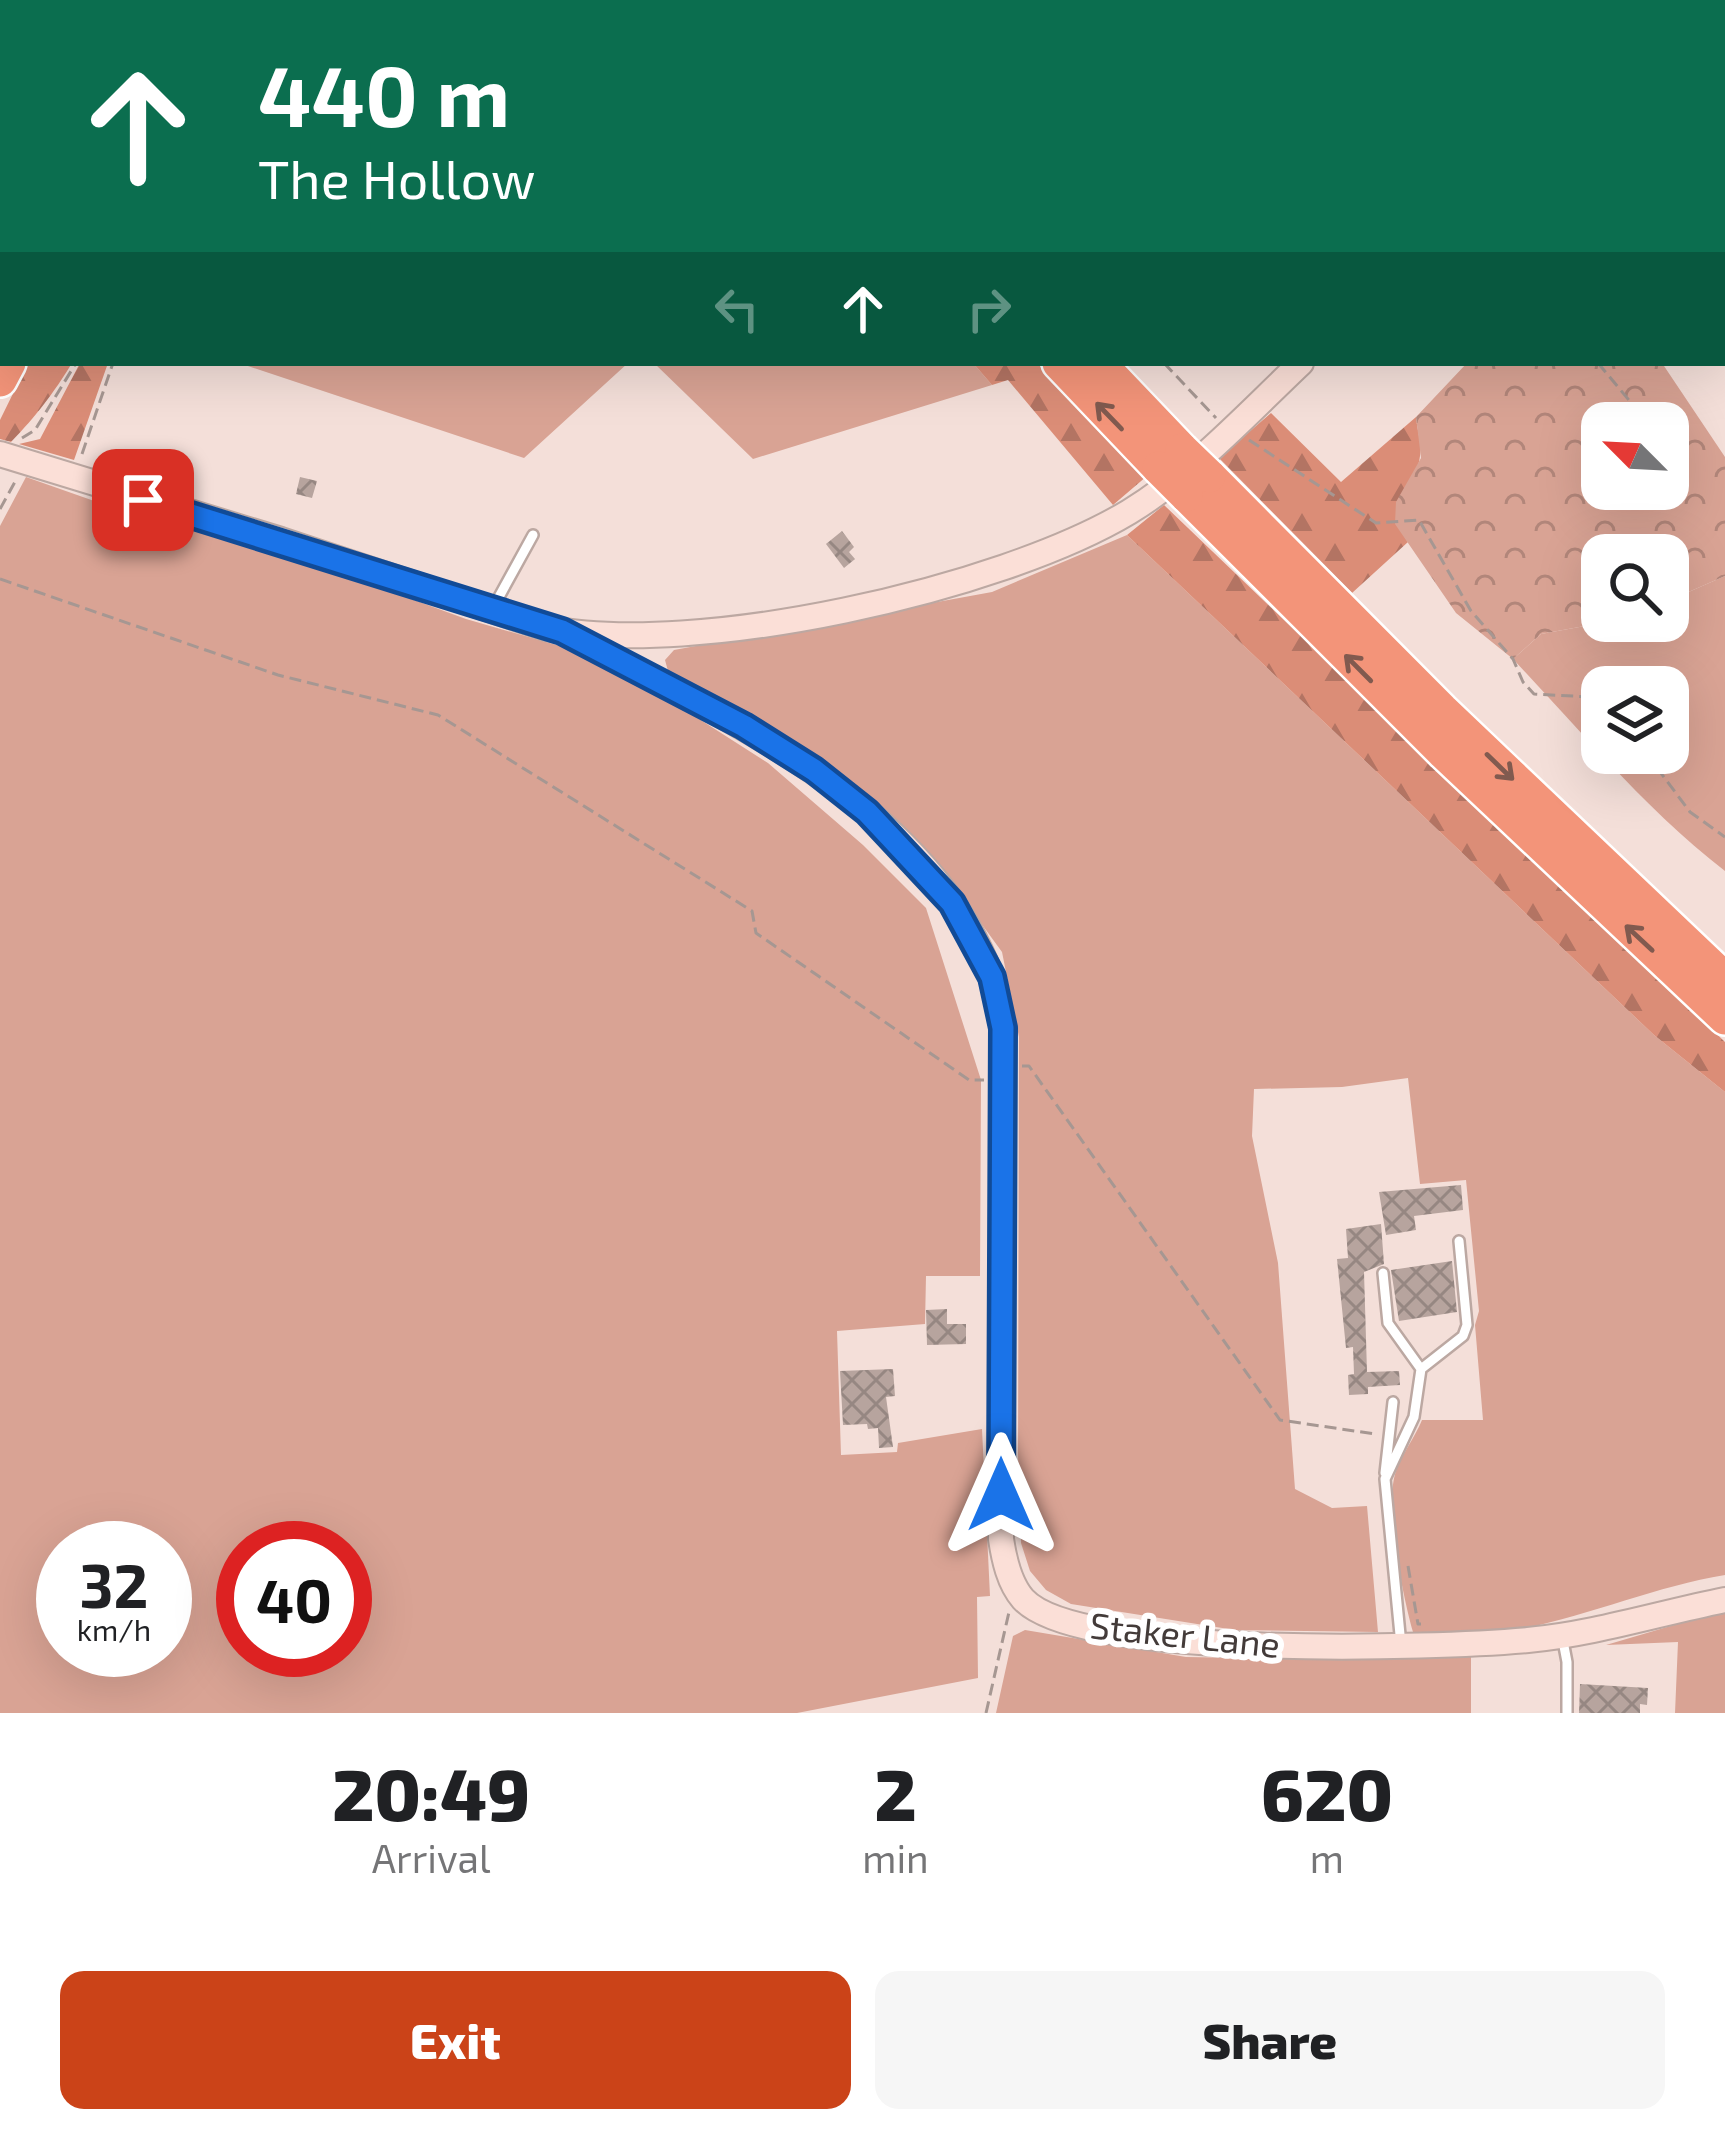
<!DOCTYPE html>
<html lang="en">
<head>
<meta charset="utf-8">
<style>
  :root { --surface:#fff; --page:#f6f6f6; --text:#202124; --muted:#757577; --accent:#cb4318 }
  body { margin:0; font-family:"Exo 2",sans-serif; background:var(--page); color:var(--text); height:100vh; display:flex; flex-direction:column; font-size:45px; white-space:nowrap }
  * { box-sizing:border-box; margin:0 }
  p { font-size:39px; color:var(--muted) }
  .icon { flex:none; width:66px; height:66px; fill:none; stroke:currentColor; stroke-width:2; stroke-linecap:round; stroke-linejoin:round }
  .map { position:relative; height:1713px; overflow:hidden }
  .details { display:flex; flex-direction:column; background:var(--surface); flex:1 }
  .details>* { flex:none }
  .banner { position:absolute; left:0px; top:0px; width:1725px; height:366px; box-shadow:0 12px 48px #0002; background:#0b6e4f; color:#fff; overflow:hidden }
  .needle { width:78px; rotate:294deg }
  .fabs { position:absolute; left:1581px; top:402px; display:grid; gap:24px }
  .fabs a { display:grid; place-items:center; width:108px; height:108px; border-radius:24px; background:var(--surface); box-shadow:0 12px 48px #0002; font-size:60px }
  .speed { position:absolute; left:36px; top:1521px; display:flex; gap:24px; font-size:60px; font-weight:700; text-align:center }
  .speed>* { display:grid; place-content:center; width:156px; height:156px; border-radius:50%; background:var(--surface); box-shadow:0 12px 48px #0002; line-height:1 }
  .speed small { font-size:30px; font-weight:400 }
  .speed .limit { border:18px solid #d22; background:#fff; color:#111 }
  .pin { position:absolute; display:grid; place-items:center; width:102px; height:102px; color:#fff; margin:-51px; border-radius:24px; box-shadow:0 6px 18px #0006 }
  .me { position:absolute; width:132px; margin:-66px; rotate:0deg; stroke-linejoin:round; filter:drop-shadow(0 0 9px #0008) }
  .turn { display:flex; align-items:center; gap:42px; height:252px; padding:0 60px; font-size:54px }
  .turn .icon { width:156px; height:156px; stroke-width:2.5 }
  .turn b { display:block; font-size:84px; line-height:102px }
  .lanes { display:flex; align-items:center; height:114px; padding:0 60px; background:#0003; justify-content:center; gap:60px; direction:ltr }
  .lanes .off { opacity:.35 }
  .eta { display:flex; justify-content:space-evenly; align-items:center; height:204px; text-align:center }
  .eta b { font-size:72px; font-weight:800; line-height:84px }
  .primary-button { display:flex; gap:24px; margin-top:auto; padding:24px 60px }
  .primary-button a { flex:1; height:138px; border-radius:24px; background:var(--accent); color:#fff; font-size:48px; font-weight:800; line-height:138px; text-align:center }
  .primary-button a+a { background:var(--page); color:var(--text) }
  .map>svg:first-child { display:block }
  .grass { fill:#d9a394; fill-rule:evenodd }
  .forest { fill:url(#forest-firs) }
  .park { fill:url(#park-crowns); fill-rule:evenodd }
  .building { fill:url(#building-cross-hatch) }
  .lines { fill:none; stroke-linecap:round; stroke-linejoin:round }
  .lane-casing { stroke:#bca8a2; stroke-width:14 }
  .street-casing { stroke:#bca8a2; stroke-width:22 }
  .secondary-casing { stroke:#bca8a2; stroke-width:28 }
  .highway-casing { stroke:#fff; stroke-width:38 }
  .path { stroke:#a69792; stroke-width:3; stroke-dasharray:12 6; stroke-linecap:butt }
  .lane { stroke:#fff; stroke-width:9 }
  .street { stroke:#fff; stroke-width:18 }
  .secondary { stroke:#fbdfd7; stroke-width:24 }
  .highway { stroke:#f39479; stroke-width:33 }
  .highway-bridge-casing { stroke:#fff; stroke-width:38; stroke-linecap:butt }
  .highway-bridge { stroke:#f39479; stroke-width:33 }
  .oneway { stroke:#815a4f }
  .route-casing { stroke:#114b97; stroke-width:30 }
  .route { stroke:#1a73e8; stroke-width:21 }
  .labels { text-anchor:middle; stroke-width:12; stroke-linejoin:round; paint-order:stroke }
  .street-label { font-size:36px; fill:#433b39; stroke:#fff }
</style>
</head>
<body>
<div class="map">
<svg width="1725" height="1713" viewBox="0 0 1725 1713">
  <defs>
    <pattern id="forest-firs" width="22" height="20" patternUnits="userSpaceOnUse" patternTransform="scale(3)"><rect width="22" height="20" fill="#db8d77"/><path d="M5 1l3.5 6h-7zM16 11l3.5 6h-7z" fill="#b37463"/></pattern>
    <pattern id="park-crowns" width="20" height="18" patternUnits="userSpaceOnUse" patternTransform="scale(3)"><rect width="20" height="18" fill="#d9a394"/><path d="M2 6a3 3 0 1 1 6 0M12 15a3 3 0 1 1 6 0" fill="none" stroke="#b2867a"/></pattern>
    <pattern id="building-cross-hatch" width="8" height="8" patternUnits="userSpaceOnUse" patternTransform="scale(3)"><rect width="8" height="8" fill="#b7a49e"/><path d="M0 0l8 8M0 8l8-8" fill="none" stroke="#968782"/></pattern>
  </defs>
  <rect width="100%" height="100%" fill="#f4dfd9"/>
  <!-- grass -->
  <path class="grass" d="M316 0H696L698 3H314Z
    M239 363H628L524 458Z
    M654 363H973L992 385 753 459Z
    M26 477 134 515 283 552 466 619 567 648 646 685 768 763 863 845 926 908 981 1080 980 1276H926L925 1324 837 1331 841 1455 897 1452 898 1443 982 1429 990 1596 977 1597 978 1678 797 1713H0V526ZM63 1548H165V1650H63ZM243 1548H345V1650H243Z
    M1127 535 1654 1035 1725 1092V1575C1656 1586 1586 1617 1516 1630 1484 1636 1446 1632 1413 1632 1403 1597 1384 1504 1396 1471 1402 1454 1415 1437 1422 1420H1483L1475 1325 1479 1311 1466 1180 1420 1184 1408 1078 1342 1087 1254 1089 1252 1136 1278 1263 1295 1489 1332 1508 1367 1506 1378 1632 1235 1630 1071 1604 1046 1590 1030 1571 1021 1543 1018 1454 1019 1037 1002 952 951 882 830 768 668 671 665 660 674 650 992 592Z
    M1725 576V871C1646 810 1581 731 1513 659L1541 634 1612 621H1668V601ZM1602 687H1668V753H1602Z
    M1725 1610V1713H1675L1678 1642 1606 1645Z
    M1025 1630 1186 1657 1298 1659 1471 1653V1713H996L1013 1636Z"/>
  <!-- forest -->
  <path class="forest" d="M3 84V284L0 290V92Z
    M28 363H72C53 394 37 415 11 442L0 439V420Z
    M80 363H108L74 460 19 444 40 439Z
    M973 363H1037L1147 476 1113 505 1008 380 992 385Z
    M1271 413 1341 482 1416 417C1417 429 1422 444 1420 456 1416 494 1377 497 1408 542L1352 593 1219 458Z
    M1164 505 1725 1042V1092L1654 1035 1127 535Z"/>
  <!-- park -->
  <path class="park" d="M1467 363H1662L1725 457V576L1668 601V555H1602V621H1612L1541 634 1513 659 1456 613 1395 524 1396 502 1421 458 1416 417ZM1602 423H1668V489H1602Z"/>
  <!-- building -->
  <path class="building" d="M300 477 317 481 312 498 296 494Z
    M842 531 854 547 849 552 855 559 844 568 826 544Z
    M1461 1185 1463 1210 1414 1216 1416 1230 1386 1235 1379 1192Z
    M1381 1224 1384 1264 1364 1272 1367 1372 1399 1371 1400 1385 1368 1387V1394L1349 1395 1348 1375 1354 1374 1353 1347 1346 1348 1337 1259 1348 1258 1346 1229Z
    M1452 1261 1457 1312 1399 1321 1391 1270Z
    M947 1309V1324H966V1344L927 1345 926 1310Z
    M893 1369 895 1396 886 1397 893 1447 879 1448 878 1428 868 1429 867 1424 843 1425 840 1371Z
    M1580 1684 1648 1688 1647 1705 1640 1704V1713H1579Z"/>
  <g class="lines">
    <!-- lane casing -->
    <g class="lane-casing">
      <path id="lane" d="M909 0 914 3
        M1444 0 1447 3
        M494 606 533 535
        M1383 1273 1388 1323 1421 1369 1414 1417 1385 1479 1401 1645
        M1421 1369 1463 1336 1467 1325 1459 1241
        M1385 1473 1393 1402
        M1563 1641 1567 1662V1713"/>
    </g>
    <!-- street casing -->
    <g class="street-casing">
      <path id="street" d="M1211 0 1214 3
        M1665 0 1668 3
        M1109 3 1112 0
        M1390 3 1392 0
        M1722 277 1725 278"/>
    </g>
    <!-- secondary casing -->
    <g class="secondary-casing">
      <path id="secondary" d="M1706 3 1710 0
        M0 454 281 540 546 628C695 658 999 590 1129 512 1193 473 1247 414 1301 363
        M562 631C713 712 926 801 990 974 996 991 999 1010 1003 1027L1001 1539C1004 1559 1009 1583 1023 1599 1078 1660 1440 1648 1528 1640 1594 1634 1660 1613 1725 1600"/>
    </g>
    <!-- highway casing -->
    <g class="highway-casing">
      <path id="highway" d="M724 0 727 3
        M763 0 766 3
        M125 3 126 0
        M211 3 212 0
        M0 314 3 309
        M1059 363 1159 468
        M1099 363 1182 450
        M0 380 9 363
        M1209 476 1442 710 1725 979
        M1186 495 1444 753 1725 1018"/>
    </g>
    <!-- path -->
    <path class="path" d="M309 3 311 0
      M1164 363 1216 418
      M1598 363 1643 417
      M22 438 35 430 76 363
      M1249 440 1376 523 1419 520 1471 611 1513 659 1523 682 1534 694 1590 697 1602 705
      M82 454 113 363
      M0 509 16 480
      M0 579 278 675 438 715 752 911 756 933 969 1080H984
      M1646 753 1690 812 1725 837
      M1022 1066H1029L1280 1420 1375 1434
      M1408 1566 1418 1624H1421
      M986 1713 1009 1612"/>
    <!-- lane -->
    <use href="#lane" class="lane"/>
    <!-- street -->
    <use href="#street" class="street"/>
    <!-- secondary -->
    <use href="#secondary" class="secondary"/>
    <!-- highway -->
    <use href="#highway" class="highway"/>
    <!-- highway-bridge casing -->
    <g class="highway-bridge-casing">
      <path id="highway-bridge" d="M1182 450 1209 476
        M1159 468 1186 495"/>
    </g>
    <!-- highway-bridge -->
    <use href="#highway-bridge" class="highway-bridge"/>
  </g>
  <!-- one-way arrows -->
  <defs><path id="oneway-shaft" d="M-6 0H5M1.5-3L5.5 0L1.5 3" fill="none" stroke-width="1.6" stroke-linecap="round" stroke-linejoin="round" transform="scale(3)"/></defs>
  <g class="oneway">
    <use href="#oneway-shaft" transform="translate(1109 416) rotate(-134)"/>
    <use href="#oneway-shaft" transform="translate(1358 668) rotate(-135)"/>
    <use href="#oneway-shaft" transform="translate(1500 767) rotate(44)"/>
    <use href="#oneway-shaft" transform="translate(1639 938) rotate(-137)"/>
  </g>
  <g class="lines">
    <!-- route casing -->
    <g class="route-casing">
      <path id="route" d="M143 500 562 631 744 726 814 770 867 812 952 903 992 977 1003 1028 1001 1495"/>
    </g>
    <!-- route -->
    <use href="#route" class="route"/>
  </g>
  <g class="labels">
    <!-- street labels -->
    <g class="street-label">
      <text transform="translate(1185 1635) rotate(6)" y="13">Staker Lane</text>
    </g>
  </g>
</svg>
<div class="fabs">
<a><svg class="needle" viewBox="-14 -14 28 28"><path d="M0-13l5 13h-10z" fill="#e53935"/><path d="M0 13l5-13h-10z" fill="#757577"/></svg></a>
<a><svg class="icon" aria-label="search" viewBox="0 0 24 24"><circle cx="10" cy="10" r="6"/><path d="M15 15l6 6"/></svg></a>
<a><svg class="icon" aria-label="layers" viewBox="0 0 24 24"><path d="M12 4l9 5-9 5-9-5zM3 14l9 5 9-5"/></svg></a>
</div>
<div class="speed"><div>32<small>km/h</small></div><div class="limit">40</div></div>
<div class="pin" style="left:143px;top:500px;background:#d93025"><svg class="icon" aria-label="arrive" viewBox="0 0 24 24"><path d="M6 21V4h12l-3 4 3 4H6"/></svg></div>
<svg class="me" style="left:1001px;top:1495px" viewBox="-20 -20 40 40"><path d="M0-17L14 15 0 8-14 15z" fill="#1a73e8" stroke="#fff" stroke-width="4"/></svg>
<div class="banner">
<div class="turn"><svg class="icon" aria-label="ahead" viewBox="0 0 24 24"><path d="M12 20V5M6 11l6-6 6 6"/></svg><div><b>440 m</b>The Hollow</div></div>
<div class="lanes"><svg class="icon off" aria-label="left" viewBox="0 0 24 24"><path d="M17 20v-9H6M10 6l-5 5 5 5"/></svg><svg class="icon" aria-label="ahead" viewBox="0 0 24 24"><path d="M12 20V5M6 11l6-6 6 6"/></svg><svg class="icon off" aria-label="right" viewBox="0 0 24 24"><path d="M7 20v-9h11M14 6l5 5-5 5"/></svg></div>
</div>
</div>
<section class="details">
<div class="eta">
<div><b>20:49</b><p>Arrival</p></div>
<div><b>2</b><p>min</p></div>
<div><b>620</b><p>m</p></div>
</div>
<div class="primary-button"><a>Exit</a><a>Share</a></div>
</section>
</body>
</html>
